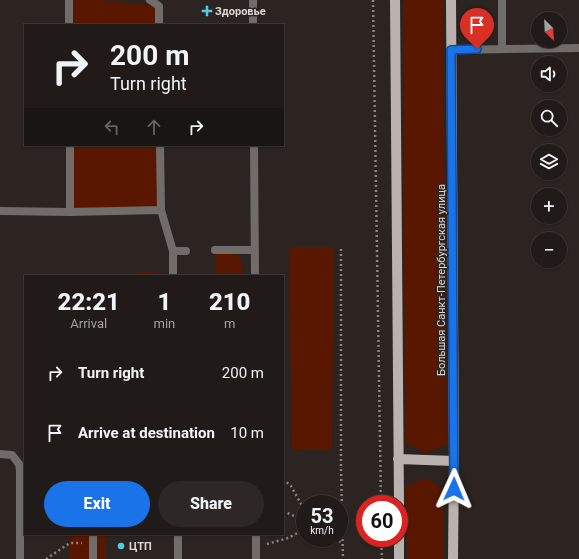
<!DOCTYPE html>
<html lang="en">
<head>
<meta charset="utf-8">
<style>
  :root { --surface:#201b19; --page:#2d2826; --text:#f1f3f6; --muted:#a2a1a2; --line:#3d3938; --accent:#1a73e8 }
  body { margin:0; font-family:Roboto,sans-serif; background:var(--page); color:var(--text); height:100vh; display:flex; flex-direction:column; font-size:15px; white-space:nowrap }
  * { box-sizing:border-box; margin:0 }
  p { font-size:13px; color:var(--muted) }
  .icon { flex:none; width:22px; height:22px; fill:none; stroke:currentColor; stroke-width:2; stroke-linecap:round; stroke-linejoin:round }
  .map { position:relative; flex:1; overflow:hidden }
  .details { position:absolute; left:24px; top:275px; width:260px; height:260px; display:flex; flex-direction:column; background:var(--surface); border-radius:0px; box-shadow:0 1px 3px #0004,0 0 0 1px var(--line) }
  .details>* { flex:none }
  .guide { position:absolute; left:24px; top:24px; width:260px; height:122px; border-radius:0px; box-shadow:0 1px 3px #0004,0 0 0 1px var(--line); background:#201b19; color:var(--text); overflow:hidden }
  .needle { width:26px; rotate:156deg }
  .tools { position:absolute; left:531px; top:12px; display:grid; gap:8px }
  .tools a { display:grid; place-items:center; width:36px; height:36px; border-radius:50%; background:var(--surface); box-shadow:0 1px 3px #0004,0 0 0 1px var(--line); font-size:20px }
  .speed { position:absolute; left:296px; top:495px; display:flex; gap:8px; font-size:20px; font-weight:700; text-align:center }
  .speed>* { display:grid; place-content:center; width:52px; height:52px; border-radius:50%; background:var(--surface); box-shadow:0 1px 3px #0004,0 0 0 1px var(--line); line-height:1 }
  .speed small { font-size:10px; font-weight:400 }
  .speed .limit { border:6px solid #d22; background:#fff; color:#111 }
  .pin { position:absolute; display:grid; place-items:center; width:34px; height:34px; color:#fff; margin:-41px -17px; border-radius:50% 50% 50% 0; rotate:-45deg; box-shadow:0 0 4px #0007 }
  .pin .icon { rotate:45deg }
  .me { position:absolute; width:44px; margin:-22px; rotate:1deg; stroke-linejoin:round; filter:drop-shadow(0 0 3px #0008) }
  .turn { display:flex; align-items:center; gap:14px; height:84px; padding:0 20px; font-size:18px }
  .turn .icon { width:52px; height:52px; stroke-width:2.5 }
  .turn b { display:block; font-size:28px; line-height:34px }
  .lanes { display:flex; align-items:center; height:38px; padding:0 20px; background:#0003; justify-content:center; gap:20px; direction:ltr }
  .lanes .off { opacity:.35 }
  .eta { display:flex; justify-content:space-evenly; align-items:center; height:68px; text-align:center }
  .eta b { font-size:24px; font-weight:800; line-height:28px }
  .action { display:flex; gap:8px; margin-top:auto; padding:8px 20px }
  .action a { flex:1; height:46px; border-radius:24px; background:var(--accent); color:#fff; font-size:16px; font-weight:800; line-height:46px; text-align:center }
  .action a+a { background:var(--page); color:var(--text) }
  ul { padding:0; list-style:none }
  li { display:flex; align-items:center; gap:12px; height:60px; padding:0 20px }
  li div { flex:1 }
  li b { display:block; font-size:15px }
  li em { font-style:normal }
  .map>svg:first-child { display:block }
  .green { fill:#591700 }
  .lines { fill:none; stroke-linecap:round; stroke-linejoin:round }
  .path { stroke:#8a8481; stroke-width:2.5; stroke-dasharray:2 3; stroke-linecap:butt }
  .lane { stroke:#706c6a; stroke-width:8 }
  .street { stroke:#706c6a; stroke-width:8 }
  .primary { stroke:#bbb2b0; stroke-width:10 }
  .route-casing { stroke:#114b97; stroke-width:10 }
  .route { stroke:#1a73e8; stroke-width:7 }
  .poi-dot { fill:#53cbdb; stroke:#2b2421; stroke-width:1.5 }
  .labels { text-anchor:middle; stroke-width:3; stroke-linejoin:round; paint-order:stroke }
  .poi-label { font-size:11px; font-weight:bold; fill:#ddd8d6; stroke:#2b2421; text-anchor:start }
  .street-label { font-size:11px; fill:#ddd8d6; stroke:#2b2421 }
</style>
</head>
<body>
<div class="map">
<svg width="579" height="559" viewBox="0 0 579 559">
  <rect width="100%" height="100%" fill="#2b2421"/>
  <!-- green -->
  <path class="green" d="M69 0H99L159 6V25H69Z
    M403 0H443L447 445 426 453 405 443Z
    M70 145H160L161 210 70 212Z
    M289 247H334L332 450 292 449Z
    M215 251H233L241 259V276H216Z
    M137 271 165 273V276H137Z
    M427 478 444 490V559H407L406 486Z
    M79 534H106V559H69L70 538Z"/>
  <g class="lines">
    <!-- path -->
    <path class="path" d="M373 0 381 504
      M341 249V468L343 559
      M283 479 291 486 305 511
      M283 511 305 521
      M335 538 342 543
      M381 538 382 559
      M267 544 288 538 305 529
      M46 559 70 543H82"/>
    <!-- lane -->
    <path class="lane" d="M69 0V25
      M150 0 159 6V25
      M502 0V49
      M451 50 579 48
      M70 145V212L161 210
      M160 145 161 210 173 251V276
      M0 211 70 212
      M215 250H254
      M173 251H186
      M0 454 12 455 19 464 20 470V559
      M178 534V559
      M93 559V534"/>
    <!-- street -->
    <path class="street" d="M253 0V25
      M254 145 255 276
      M256 534V559"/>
    <!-- primary -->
    <path class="primary" d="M395 0 399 504
      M451 0 454 461 453 559
      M398 459 454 461
      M399 538V559"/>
  </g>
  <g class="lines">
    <!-- route casing -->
    <g class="route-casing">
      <path id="route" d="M454 489 451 50 477 49"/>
    </g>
    <!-- route -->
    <use href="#route" class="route"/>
  </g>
  <!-- markers -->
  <g class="poi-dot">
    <path d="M205 5h4v4h4v4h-4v4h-4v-4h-4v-4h4z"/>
    <circle cx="121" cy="546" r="4"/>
  </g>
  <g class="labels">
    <!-- poi labels -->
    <g class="poi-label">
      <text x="215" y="15">Здоровье</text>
      <text x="129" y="550">ЦТП</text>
    </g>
    <!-- street labels -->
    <g class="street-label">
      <text transform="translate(441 280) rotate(-90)" y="4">Большая Санкт-Петербургская улица</text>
    </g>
  </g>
</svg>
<div class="tools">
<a><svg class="needle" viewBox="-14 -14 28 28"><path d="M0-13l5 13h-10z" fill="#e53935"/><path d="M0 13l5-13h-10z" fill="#a2a1a2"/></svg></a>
<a><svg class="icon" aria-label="sound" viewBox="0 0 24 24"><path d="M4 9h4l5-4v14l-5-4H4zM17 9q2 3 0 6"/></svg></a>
<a><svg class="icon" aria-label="search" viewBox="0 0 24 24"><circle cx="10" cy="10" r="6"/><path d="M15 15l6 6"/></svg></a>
<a><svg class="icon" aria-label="layers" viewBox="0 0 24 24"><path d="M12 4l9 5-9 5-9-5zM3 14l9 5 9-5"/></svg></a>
<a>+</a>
<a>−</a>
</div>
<div class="speed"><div>53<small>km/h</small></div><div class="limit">60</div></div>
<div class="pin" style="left:477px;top:49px;background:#d93025"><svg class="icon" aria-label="arrive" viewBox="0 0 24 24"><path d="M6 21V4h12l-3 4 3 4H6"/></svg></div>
<svg class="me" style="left:454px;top:489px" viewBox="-20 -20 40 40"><path d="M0-17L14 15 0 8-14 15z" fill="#1a73e8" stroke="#fff" stroke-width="4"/></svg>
<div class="guide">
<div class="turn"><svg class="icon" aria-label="right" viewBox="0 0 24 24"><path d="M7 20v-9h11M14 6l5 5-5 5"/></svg><div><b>200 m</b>Turn right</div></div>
<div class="lanes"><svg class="icon off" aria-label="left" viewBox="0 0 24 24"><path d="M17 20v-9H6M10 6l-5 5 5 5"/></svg><svg class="icon off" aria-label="ahead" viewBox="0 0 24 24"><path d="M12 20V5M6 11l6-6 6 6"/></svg><svg class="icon" aria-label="right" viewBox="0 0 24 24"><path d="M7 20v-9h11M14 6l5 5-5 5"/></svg></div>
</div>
<section class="details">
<div class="eta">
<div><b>22:21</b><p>Arrival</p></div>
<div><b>1</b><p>min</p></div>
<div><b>210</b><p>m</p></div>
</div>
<ul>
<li><svg class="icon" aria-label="right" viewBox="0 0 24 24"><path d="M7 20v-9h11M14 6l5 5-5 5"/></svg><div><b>Turn right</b></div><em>200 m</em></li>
<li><svg class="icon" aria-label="arrive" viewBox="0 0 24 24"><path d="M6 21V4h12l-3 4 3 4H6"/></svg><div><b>Arrive at destination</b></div><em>10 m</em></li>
</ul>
<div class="action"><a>Exit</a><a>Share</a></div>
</section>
</div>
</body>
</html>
